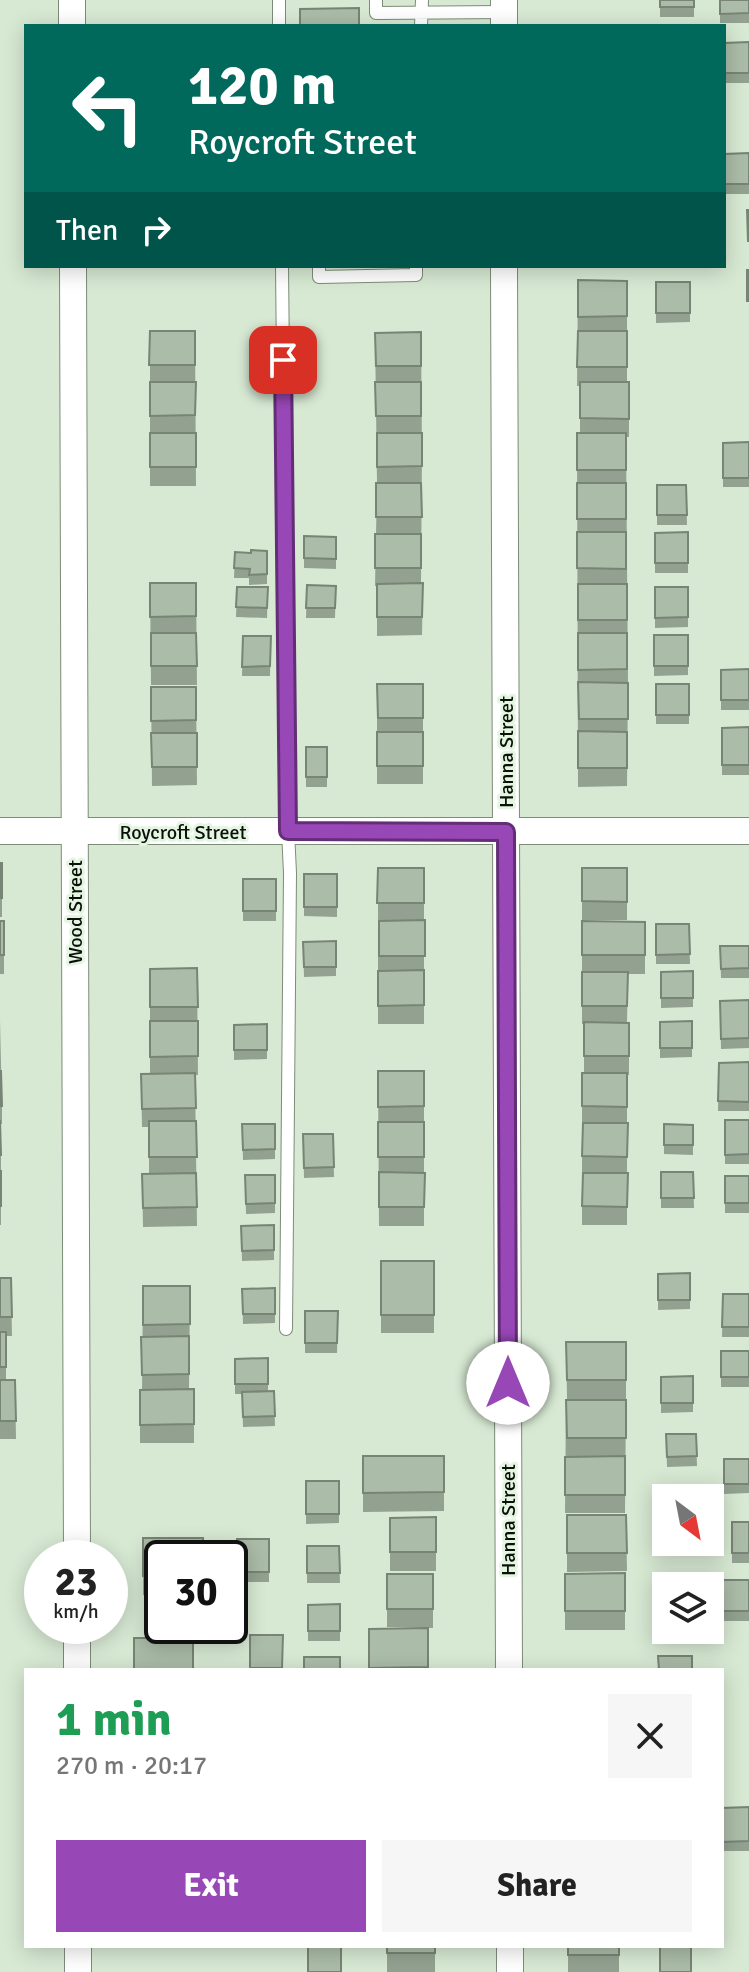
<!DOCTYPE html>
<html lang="en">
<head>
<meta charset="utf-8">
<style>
  :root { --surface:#fff; --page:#f6f6f6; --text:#222; --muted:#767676; --accent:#9847b6 }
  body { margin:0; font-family:Signika,sans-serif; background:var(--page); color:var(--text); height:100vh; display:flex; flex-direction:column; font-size:30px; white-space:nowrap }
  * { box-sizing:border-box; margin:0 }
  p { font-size:26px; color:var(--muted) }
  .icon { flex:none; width:44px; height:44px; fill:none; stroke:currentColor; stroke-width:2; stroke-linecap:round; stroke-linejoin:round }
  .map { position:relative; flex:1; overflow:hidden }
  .drawer { position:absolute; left:24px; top:1668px; width:700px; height:280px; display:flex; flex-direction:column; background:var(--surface); border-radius:0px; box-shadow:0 4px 20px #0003 }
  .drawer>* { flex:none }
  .banner { position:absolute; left:24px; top:24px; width:702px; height:244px; border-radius:0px; box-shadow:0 4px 20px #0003; background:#00695c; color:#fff; overflow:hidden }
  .needle { width:52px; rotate:148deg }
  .fabs { position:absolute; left:652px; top:1484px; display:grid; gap:16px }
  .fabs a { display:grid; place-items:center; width:72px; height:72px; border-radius:0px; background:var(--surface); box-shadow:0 4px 20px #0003; font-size:40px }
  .speed { position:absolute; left:24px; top:1540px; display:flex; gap:16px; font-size:40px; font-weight:700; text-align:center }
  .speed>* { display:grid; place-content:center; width:104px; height:104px; border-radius:50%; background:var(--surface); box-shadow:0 4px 20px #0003; line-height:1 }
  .speed small { font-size:20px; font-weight:400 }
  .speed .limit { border:4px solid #111; border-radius:12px; background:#fff; color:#111 }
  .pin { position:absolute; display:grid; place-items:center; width:68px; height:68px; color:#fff; margin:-34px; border-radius:16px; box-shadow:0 4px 12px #0006 }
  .me { position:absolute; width:88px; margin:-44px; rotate:0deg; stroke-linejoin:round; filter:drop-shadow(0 0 6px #0008) }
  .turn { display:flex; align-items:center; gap:28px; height:168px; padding:0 32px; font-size:36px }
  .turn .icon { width:104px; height:104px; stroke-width:2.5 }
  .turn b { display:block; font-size:56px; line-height:68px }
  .then { display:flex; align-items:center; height:76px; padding:0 32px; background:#0003; gap:16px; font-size:30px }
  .round { display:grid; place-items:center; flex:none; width:84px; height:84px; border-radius:0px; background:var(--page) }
  .headline { display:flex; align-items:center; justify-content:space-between; height:136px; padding:0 32px }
  h1 { font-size:48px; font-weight:800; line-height:60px; color:#1e9e55 }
  .primary-button { display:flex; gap:16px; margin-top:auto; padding:16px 32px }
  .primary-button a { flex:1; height:92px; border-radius:0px; background:var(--accent); color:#fff; font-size:32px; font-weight:800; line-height:92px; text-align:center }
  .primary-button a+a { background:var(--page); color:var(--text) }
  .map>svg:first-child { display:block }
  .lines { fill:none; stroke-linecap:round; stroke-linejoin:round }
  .lane-casing { stroke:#7c8c79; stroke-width:14 }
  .street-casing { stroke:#7c8c79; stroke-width:28 }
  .lane { stroke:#fff; stroke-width:12 }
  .street { stroke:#fff; stroke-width:26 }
  .wall { fill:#93a290 }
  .building { fill:#abbca8; stroke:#788476; stroke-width:2 }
  .route-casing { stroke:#632e76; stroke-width:20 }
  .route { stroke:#9847b6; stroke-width:14 }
  .labels { text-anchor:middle; stroke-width:6; stroke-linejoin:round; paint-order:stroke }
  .street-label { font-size:20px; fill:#0b110a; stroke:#e4f6e1 }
</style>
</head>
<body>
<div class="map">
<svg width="749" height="1972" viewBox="0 0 749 1972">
  <rect width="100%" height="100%" fill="#d7e9d3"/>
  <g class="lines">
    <!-- lane casing -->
    <g class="lane-casing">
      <path id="lane" d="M279 0V26
        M376 0V13L504 12
        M421 26 422 0
        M282 266 288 831 290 873 286 1329
        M319 266V277L416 275V266"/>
    </g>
    <!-- street casing -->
    <g class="street-casing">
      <path id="street" d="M72 0V26
        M504 0V26
        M73 266 77 1558
        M504 266 509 1670
        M0 831H749
        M77 1626V1670
        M78 1946V1972
        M510 1946V1972"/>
    </g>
    <!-- lane -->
    <use href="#lane" class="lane"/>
    <!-- street -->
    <use href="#street" class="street"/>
  </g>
  <!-- wall -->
  <path class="wall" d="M660 0H694V17H660Z
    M720 0H749V23H720Z
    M749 42V83H724V43Z
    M749 153V194H724V154Z
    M578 280 627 281V382L629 401V437H626L628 683 627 786 578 787 577 433H580V386H577Z
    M656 282H690V322L656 323Z
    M150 331H195L196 486H150Z
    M421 332 422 452 421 583H423L422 635 377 636V586H375L377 483 375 333Z
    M749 442V487H723V443Z
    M657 485H686L687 525H657Z
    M688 532V573H655V533Z
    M304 536 336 537V569L304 568Z
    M267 551V584L249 585V578H234L235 552 251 553Z
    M150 583H196L197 685H151Z
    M307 585 336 586 335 618H306Z
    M237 587H268L267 618 236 617Z
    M655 587H688V627L655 628Z
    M654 635H688V675L654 676Z
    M243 636H271L270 676H242Z
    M749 669V710H721V670Z
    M377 684H423V784H377Z
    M656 684H689V724H656Z
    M151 687H196L197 785 152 786Z
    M749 727V775H722V728Z
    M306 747H327V787H306Z
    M0 863H2V917H0Z
    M378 868H424V1024H378Z
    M582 868H627V920H582Z
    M304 874H337V917L304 916Z
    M243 879H276V921H243Z
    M0 921H4V974H0Z
    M582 921 645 922V974H628L627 1023 629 1041V1075H627V1225H582V1073H584V1024H582Z
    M656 924H689L690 964H656Z
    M336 941V976L304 977 303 942Z
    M720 946H749V978H721Z
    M197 968 198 1075H195L197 1226 143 1227 142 1174 149 1173V1127H142L141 1074H150V969Z
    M693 971V1007L661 1008V972Z
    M749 1000V1048L721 1049 720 1001Z
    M0 1020 2 1106V1124H1V1225H0Z
    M692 1021V1057L660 1058V1022Z
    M267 1024V1059L234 1060V1025Z
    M749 1062V1111H718L719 1063Z
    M378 1071H424V1226H379Z
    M725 1120H749V1164H725Z
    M242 1124H275V1159L243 1160Z
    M664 1124 693 1125V1155L664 1154Z
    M303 1134H333L334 1177 304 1178Z
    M661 1172H693L694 1208H661Z
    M245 1175H275V1213L246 1214Z
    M725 1176H749V1213H725Z
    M274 1225V1260L242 1261 241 1226Z
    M381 1261H434V1333H381Z
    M690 1273V1309L658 1310V1274Z
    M0 1278H11L12 1336H6V1380H15L16 1439H0Z
    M143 1286H190L189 1389H194V1443H140V1390H142Z
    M275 1288V1323L243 1324 242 1289Z
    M723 1294H749V1337H722Z
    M305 1311H338L337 1353H305Z
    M566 1342H626V1399H567Z
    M721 1351H749V1387H721Z
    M268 1358V1391H274L275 1426 243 1427 242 1394H235V1359Z
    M693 1376V1412L661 1413V1377Z
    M566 1400H626L625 1513H565Z
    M666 1434H696L697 1466 667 1467Z
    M363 1456H444V1511L363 1512Z
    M724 1459H749V1493L724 1494Z
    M306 1481H339V1523L306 1524Z
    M567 1515H626L627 1571 567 1572Z
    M436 1517V1571H390V1518Z
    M732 1522H749V1563H732Z
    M143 1538 162 1558V1595H143Z
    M237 1539H269V1582H237Z
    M307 1546H339L340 1583H307Z
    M625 1573V1630H565V1574Z
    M387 1574H433V1628L387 1627Z
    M719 1580H749V1621H719Z
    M340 1604V1641H308V1605Z
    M428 1628V1670H369V1629Z
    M250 1635H283L282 1670H250Z
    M749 1807V1851H722V1808Z
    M387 1946H435V1972H387Z
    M568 1946H619V1972H568Z"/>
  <!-- building -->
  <path class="building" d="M660 0H694V7H660Z
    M720 0H749V13L720 14Z
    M359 8V26H300V9Z
    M749 42V73H724V43Z
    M749 153V184H724V154Z
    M747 210H749V241H748Z
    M747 270H749V301H747Z
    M578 280 627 281V316L578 317Z
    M656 282H690V313H656Z
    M150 331H195V365H149Z
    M578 331H627V367H577Z
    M421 332V366H376L375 333Z
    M150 382H196L195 415 150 416Z
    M375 382H421V416H376Z
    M580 382H629V419L580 418Z
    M150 433H196V467H150Z
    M377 433H422V466L377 467Z
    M577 433H626V470H577Z
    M749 442V478H723V443Z
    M376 483H421L422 517H376Z
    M577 483H626V519H577Z
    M657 485H686L687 515H657Z
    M577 532H626V569L577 568Z
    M688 532V563H655V533Z
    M375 534H421V568H375Z
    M304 536 336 537V559L304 558Z
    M251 550 267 551V574L249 575 250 569 234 568 235 552 251 553Z
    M150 583H196V616L150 617Z
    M423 583 422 617H377V584Z
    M578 584H627V620H578Z
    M307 585 336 586 335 608H306Z
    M237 587H268L267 608 236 607Z
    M655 587H688V617L655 618Z
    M151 633H196L197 666H151Z
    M578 633H627V669L578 670Z
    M654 635H688V666H654Z
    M243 636H271L270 666 242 667Z
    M749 669V700H721V670Z
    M578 682 628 683V719H579Z
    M377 684H423V718H378Z
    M656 684H689V715H656Z
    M151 687H196V720L151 721Z
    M749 727V765H722V728Z
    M578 731 627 732V768H578Z
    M377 732H423V766H377Z
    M151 733H197V767H152Z
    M306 747H327V777H306Z
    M0 863H2V898H0Z
    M378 868H424V903H377Z
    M582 868H627V902L582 901Z
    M304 874H337V907H304Z
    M243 879H276V911H243Z
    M425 920V956H379V921Z
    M0 921H4V955H0Z
    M582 921 645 922V955H582Z
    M656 924H689L690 954 656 955Z
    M336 941V967H304L303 942Z
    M720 946H749V968L721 969Z
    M197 968 198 1007H150V969Z
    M424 970V1005L378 1006V971Z
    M693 971V998H661V972Z
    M582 972H628L627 1006H582Z
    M749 1000V1038L721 1039 720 1001Z
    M150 1021H198V1056L150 1057Z
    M692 1021V1048H660V1022Z
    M584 1022 629 1023V1056H584Z
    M267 1024V1050H234V1025Z
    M749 1062V1102L718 1101 719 1063Z
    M0 1071H1L2 1106H0Z
    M378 1071H424V1106L378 1107Z
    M195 1073 196 1108 142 1109 141 1074Z
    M582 1073H627V1107L582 1106Z
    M0 1120 1 1155H0Z
    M725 1120H749V1154L725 1155Z
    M149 1121H196L197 1157H149Z
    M378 1122H424V1157H378Z
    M583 1123H628L627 1157 582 1156Z
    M242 1124H275V1149L243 1150Z
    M664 1124 693 1125V1145H664Z
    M303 1134H333L334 1167 304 1168Z
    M0 1171H1V1206H0Z
    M379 1172 425 1173 424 1207H379Z
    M661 1172H693L694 1198H661Z
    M196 1173 197 1207 143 1208 142 1174Z
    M583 1173H628L627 1207 582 1206Z
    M245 1175H275V1203L246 1204Z
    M725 1176H749V1203H725Z
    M274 1225V1250L242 1251 241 1226Z
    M381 1261H434V1315H381Z
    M690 1273V1300H658V1274Z
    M0 1278H11L12 1317H0Z
    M143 1286H190V1324L143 1325Z
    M275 1288V1314H243L242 1289Z
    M723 1294H749V1327H722Z
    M305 1311H338L337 1343H305Z
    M0 1332H6V1367H0Z
    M189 1336V1374L142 1375 141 1337Z
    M566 1342H626V1380H567Z
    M721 1351H749V1377H721Z
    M268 1358V1384H235V1359Z
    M693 1376V1403H661V1377Z
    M0 1380H15L16 1421H0Z
    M194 1389V1424L140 1425V1390Z
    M274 1391 275 1416 243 1417 242 1392Z
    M566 1400H626V1438H567Z
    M666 1434H696L697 1456 667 1457Z
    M363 1456H444V1492L363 1493Z
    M625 1456V1495H565V1457Z
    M724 1459H749V1484H724Z
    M306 1481H339V1514H306Z
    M567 1515H626L627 1553H567Z
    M436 1517V1552H390V1518Z
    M732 1522H749V1553H732Z
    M143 1538H203V1558H162V1576H143Z
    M237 1539H269V1572H237Z
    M307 1546H339L340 1573H307Z
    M625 1573V1611H565V1574Z
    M387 1574H433V1609H387Z
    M719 1580H749V1611H719Z
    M340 1604V1631H308V1605Z
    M428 1628V1667L369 1668V1629Z
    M250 1635H283L282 1668H250Z
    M134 1638H193V1670H134Z
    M658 1656H692V1670H659Z
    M304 1657H340V1670H304Z
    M749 1807V1841L722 1842V1808Z
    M308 1946H341V1972H308Z
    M387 1946H435V1953H387Z
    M568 1946H619V1955H568Z
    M660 1946H691V1972H660Z"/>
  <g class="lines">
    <!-- route casing -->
    <g class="route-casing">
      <path id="route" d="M283 360 288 831 506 832 508 1383"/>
    </g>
    <!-- route -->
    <use href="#route" class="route"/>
  </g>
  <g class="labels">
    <!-- street labels -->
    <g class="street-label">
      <text transform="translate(506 752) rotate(-90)" y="7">Hanna Street</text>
      <text x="183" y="839">Roycroft Street</text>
      <text transform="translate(75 912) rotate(-90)" y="7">Wood Street</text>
      <text transform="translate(508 1520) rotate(-90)" y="7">Hanna Street</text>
    </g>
  </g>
</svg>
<div class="fabs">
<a><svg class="needle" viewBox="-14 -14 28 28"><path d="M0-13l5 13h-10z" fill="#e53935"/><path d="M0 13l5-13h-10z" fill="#767676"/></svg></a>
<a><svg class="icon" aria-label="layers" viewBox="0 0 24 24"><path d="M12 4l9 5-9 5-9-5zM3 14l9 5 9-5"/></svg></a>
</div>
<div class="speed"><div>23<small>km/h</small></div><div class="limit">30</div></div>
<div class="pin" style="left:283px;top:360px;background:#d93025"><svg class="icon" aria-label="arrive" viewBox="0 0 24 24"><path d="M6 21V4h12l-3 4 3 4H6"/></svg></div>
<svg class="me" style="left:508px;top:1383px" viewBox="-20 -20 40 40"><circle r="19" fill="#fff"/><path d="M0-13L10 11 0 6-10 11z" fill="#9847b6"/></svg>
<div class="banner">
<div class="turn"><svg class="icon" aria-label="left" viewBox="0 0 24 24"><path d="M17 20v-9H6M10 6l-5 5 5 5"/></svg><div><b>120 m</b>Roycroft Street</div></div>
<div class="then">Then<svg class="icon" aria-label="right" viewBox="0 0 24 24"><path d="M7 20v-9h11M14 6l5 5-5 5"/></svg></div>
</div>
<section class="drawer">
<div class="headline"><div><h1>1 min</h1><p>270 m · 20:17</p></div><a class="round"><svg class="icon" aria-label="close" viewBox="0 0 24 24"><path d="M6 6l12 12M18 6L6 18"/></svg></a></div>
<div class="primary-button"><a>Exit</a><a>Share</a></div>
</section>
</div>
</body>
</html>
